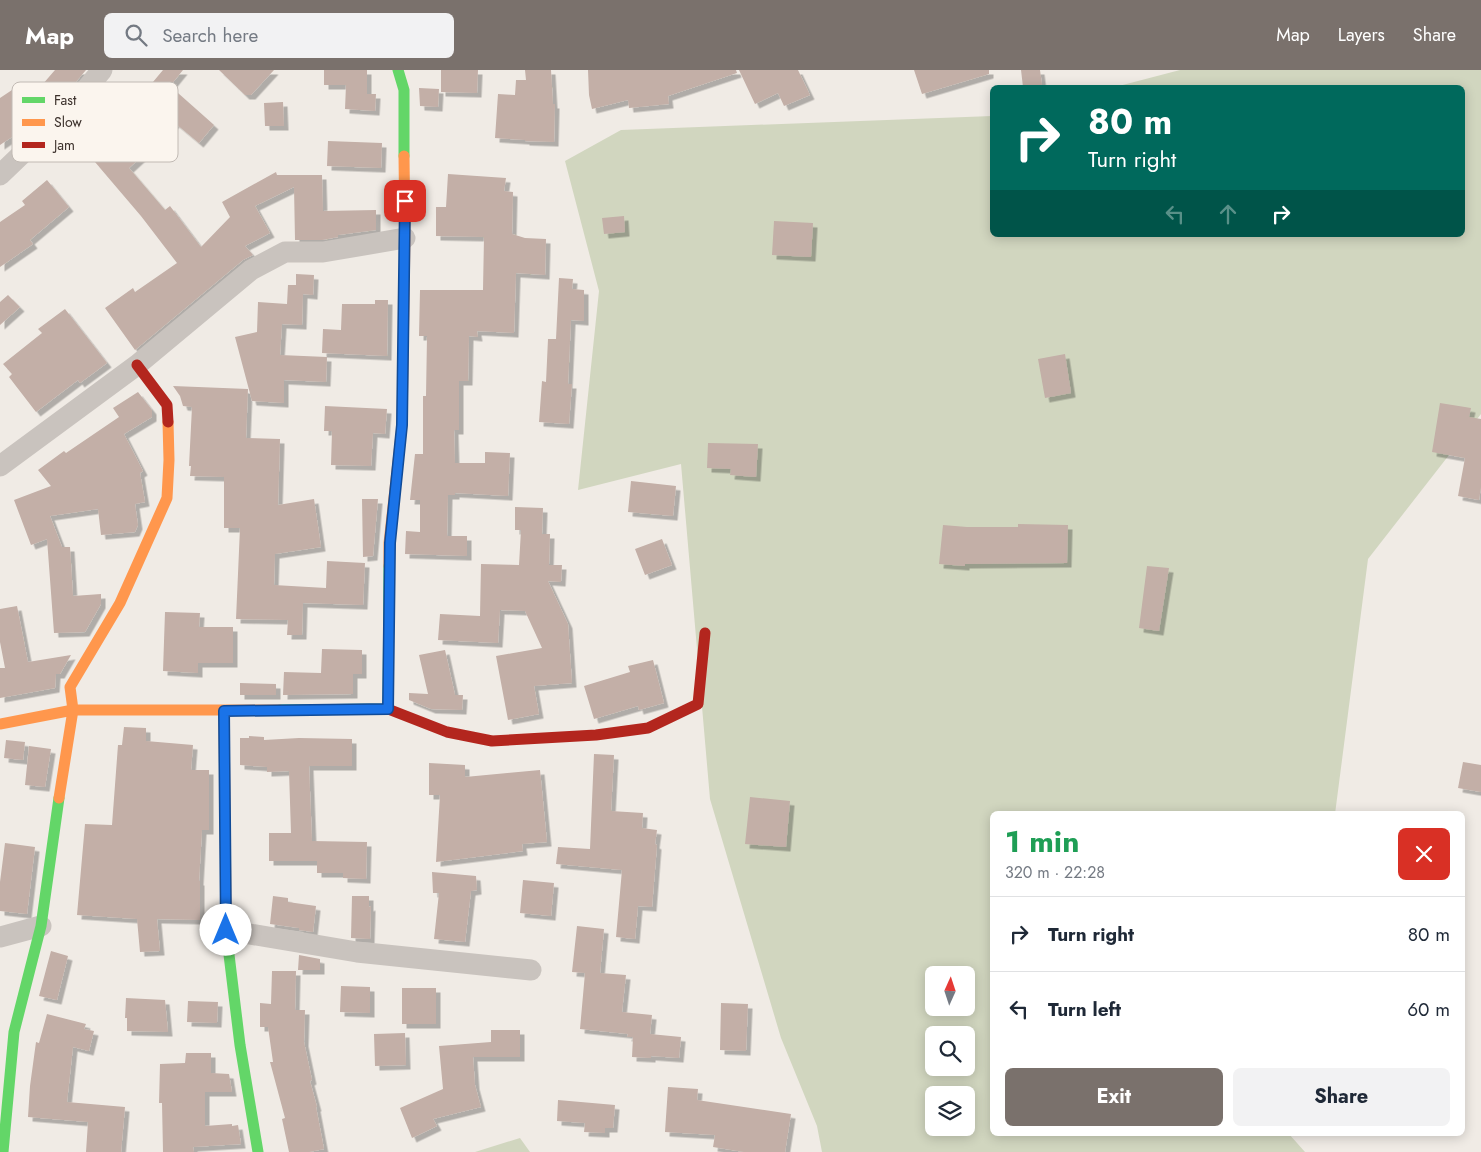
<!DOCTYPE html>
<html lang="en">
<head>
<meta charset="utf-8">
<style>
  :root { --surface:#fff; --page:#f2f2f3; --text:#1f2937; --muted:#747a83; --line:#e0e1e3; --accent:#7a716c }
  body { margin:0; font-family:Jost,sans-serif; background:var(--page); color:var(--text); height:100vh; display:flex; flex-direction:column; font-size:19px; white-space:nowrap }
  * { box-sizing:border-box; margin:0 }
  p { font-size:16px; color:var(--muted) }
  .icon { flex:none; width:28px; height:28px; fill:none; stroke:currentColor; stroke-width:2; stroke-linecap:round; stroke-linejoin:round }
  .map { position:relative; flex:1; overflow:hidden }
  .sheet { position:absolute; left:990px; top:741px; width:475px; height:325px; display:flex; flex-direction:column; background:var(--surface); border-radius:8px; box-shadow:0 2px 12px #0003 }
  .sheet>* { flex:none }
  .top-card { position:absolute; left:990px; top:15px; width:475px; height:152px; border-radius:8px; box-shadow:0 2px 12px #0003; background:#00695c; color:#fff; overflow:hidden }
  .needle { width:32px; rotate:3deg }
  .tools { position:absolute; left:925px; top:896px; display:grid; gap:10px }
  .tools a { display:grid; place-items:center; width:50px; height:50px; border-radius:8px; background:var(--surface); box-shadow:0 2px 12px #0003; font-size:25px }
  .pin { position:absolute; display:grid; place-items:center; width:42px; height:42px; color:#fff; margin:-21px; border-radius:10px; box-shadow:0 2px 8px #0006 }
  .me { position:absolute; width:55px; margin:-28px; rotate:0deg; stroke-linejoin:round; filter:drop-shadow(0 0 4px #0008) }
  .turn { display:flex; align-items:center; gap:18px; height:105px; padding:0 15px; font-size:22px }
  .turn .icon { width:65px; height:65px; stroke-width:2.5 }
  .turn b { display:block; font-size:35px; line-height:42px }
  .lanes { display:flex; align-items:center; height:48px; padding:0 15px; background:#0003; justify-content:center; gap:25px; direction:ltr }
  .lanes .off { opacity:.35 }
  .round { display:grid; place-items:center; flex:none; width:52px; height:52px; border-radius:8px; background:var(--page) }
  .overview { display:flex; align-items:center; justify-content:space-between; height:85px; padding:0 15px }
  h1 { font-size:30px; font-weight:700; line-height:38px; color:#1e9e55 }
  .cta { display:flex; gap:10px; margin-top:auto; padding:10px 15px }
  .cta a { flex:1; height:58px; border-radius:8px; background:var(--accent); color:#fff; font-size:20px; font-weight:700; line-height:58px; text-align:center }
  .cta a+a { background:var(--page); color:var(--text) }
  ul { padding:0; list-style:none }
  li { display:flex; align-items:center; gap:15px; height:75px; padding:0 15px; border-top:1px solid var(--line) }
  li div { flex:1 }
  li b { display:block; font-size:19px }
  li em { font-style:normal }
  header { display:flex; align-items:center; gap:30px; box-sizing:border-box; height:70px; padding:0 25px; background:var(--accent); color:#fff }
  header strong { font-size:24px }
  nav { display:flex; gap:28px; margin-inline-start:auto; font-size:18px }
  .search { width:350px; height:45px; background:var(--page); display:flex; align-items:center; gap:12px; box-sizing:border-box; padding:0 18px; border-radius:8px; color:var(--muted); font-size:19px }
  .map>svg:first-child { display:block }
  .green { fill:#d1d6bf; fill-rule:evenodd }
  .building { fill:#c3afa7; filter:url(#shadow) }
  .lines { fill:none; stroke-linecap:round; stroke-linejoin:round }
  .street { stroke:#c9c3be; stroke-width:21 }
  .fast { stroke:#63d668; stroke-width:11 }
  .slow { stroke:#ff974d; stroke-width:11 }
  .jam { stroke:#b3261e; stroke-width:11 }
  .route-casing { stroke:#114b97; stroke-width:12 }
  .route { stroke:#1a73e8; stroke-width:9 }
  .key { fill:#fbf5ee; stroke:#c1bab4; stroke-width:1 }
  .key-label { font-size:14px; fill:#3b302b }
</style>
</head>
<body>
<header>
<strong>Map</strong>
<div class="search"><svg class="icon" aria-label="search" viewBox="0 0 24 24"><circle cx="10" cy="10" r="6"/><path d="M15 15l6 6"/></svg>Search here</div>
<nav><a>Map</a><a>Layers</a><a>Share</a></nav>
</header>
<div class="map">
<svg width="1481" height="1082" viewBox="0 0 1481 1082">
  <defs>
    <filter id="shadow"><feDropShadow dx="4.5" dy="4.5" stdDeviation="0" flood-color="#0004"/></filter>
  </defs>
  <rect width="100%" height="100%" fill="#f0ebe5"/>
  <!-- green -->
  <path class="green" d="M1180 0H1481V344L1368 489 1335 744H992V1064H1289L1305 1082H822L817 1056 781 968 710 729 681 394 578 420 599 221 565 91 621 60 992 46V165H1462V18L1115 17ZM934 905H966V938H934ZM934 965H966V998H934ZM934 1025H966V1058H934Z
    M520 1068 530 1082H475Z"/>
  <!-- building -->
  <path class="building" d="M55 0H86L64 26 43 46 0 75V28L12 20 23 37Z
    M163 0H183L170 16 214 55 199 73 175 53 152 77 129 98 165 140 170 136 201 177 230 147 222 132 276 102 277 105H322L323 141 376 140V160L338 165V167L322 170H295L294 117 255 136 270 163 245 176 253 185 243 190 135 280 105 238 133 218 135 222 177 193 141 146 95 92 117 73 105 60 112 54 98 38 118 20 132 37Z
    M219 0H274L251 25H245Z
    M324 0H367V24H376L375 41 345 39 346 15H324Z
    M441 0H478L477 23 441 22Z
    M525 0H551L553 34H555L554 72 525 71V70L495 68 498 24 515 25 516 10H526Z
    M588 0H736L737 3 668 26 669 34 629 38 628 30 592 39 589 25Z
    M739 0H798L810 25 784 36 778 23 755 34Z
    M914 0H989V4L922 24Z
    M1021 0H1040L1042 15 1023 17Z
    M419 18 439 19 438 37 420 36Z
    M283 32 284 56H265L264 33Z
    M328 71 382 73 381 98 327 96Z
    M448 104 506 108 504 121 513 122 512 164 525 168 546 169 545 205 516 203 514 263 477 261 478 267 469 266 468 311H459V360H454L455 393H485V382L510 383 508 426 455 423V425H448L447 466H467V486L405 484 406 461 420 462V430H410L415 384H423V326H426L427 266H419L420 220H483L484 167 436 166V137H446Z
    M47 110 69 137 30 170 33 174 0 197V152L25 135 22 131Z
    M624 146 625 162 604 164 602 148Z
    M774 151 813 153 811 187 772 185Z
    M296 204 314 205 313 225 303 224 302 255 282 254 280 285 327 287 326 312 284 310V333L252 331 235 267 257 262 258 232 287 234 288 215H296Z
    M559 208 573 209 572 219 584 220V251L571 250 568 314H572L569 354 539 352 542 311 546 312 548 269H556Z
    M8 225 20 237 0 255V232Z
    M375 230H388L387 286 322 283 323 259 341 260 342 234H375Z
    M65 239 107 293 80 313 78 310 36 342 9 307 12 304 3 294 42 263 38 259Z
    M1065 284 1071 323 1045 328 1038 289Z
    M173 316 248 319 246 368 280 369 278 435 314 429 321 477 275 484 274 515 326 518 327 491 365 493 363 535 303 533 302 565H287L288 550 236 549 240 458H224V407L190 406 191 396H189L192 337 183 336 180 326Z
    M138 322 152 340V347L124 364 143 401 140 403 145 432 135 434 138 455 135 462 101 465 98 439 50 446 62 477H70L73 526 101 524V534L85 562 54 563 47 469 31 475 14 430 51 416 38 400 64 381 66 383 119 347 113 338Z
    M1440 333 1471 338 1469 347 1481 349V417L1479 430 1458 426 1465 388 1432 382Z
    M325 336 387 339 385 364 373 363 371 396 331 395 332 361H324Z
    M708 373 758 374 756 407 730 405 731 399 707 398Z
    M631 411 676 416 673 446 628 442Z
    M362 429H378L373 486 363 487Z
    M515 437 543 438 542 464H550L549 495H562L561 512 548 511 568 554 572 613 534 616 539 644 508 650 496 586 542 578 525 541 500 540 498 573 438 570 440 544 480 546 481 494 519 495 521 460H515Z
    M1018 454 1068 455 1067 493 965 494V496L939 494 943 455 967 457H1018Z
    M662 469 672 495 645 505 635 479Z
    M1147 496 1169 498 1159 561 1139 558Z
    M17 536 28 592 71 585 60 604H56L55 618 0 628V598H5L0 572V539Z
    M165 542 200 543 199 557H233V593H198V603L163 601Z
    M322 579 362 580V604H353V624L283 625 284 602 321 603Z
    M445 580 455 625H463L462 640 431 639 409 630V623L428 624 419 585Z
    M653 590 664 633 639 640 638 636 594 649 584 616 630 602 628 596Z
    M240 613 276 614V625H240Z
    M124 657 146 658V671L193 675 191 700H209V760H202L199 811H200V850L157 849 160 881 140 882 137 849 77 845 85 754 112 755 118 675H122Z
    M249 666 264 667V670L299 668 352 669V696H309L312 771 367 772 366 809 343 808V803H317V791H269V763H291L289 701 267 702V697L240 695V668H249Z
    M6 670 25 672 23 690 4 688Z
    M29 676 51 679 45 717 25 715Z
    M594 684 614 685 611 741 643 743 642 758 657 760 655 774 657 775 652 837 638 836 635 869 616 867 622 800 556 794 558 777 590 779Z
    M1463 692 1481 695V722L1458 718Z
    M429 693 465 695V707L540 700 547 772 522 774 523 781 436 792 440 725H429Z
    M750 727 790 731 786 777 745 774Z
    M5 773 35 777 27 844 0 841V812Z
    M432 802 476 806 477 820 471 821 465 872 434 869 439 823H433Z
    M523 810 554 813 551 846 520 843Z
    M273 826 288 828V832L316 836 313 862 299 860V858L270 854Z
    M352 826H369V837L371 836 370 869 351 868Z
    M577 856 604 859 600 903 626 905 622 942 652 945 650 964 681 967 679 988 651 986V988L632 987 633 967H627L628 964 580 959 585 903 572 902Z
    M51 881 68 886 57 930 39 926Z
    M299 885 320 889V900H298Z
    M272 901H296L295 940H305L304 972 312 1010 310 1011 317 1037H316L324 1079 309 1082H289L282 1049 285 1048 270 992H273L268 957H260V933L271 934Z
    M341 916 370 917V943L340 942Z
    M402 918H436V954H402Z
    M126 928 165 930 168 962 127 961V948H125Z
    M188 931 218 932 217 953 187 952Z
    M721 933 748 934 746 981 720 980Z
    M47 944 86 954 84 959 94 961 89 981 73 977 67 1032 125 1037 121 1082H86L88 1052 28 1047 30 1016 36 972 39 973Z
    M491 960H520V987H473L475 1015 481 1037 433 1049 437 1056 412 1068 400 1038 443 1019 439 976 491 972Z
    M405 963 406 995 375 996 374 964Z
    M186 983H211V1003L229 1004 232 1022H205V1056L232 1054V1056L238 1055 241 1074 193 1077 194 1082H163L162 1033H159L160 994 185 993Z
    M668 1017 698 1019 697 1030 791 1044 785 1082H744L713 1077 715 1065 665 1062Z
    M558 1030 615 1035 613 1058H605V1063L584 1062 585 1053 557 1051Z"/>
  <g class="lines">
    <!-- street -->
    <path class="street" d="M0 105 73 35 102 0
      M0 396 137 295 251 200 285 182H323L405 168
      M226 860 357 882 531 900
      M0 867 41 856"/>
    <!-- fast -->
    <path class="fast" d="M398 0 404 20V86
      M280 640 388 639 389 496
      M226 841V860L240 975 258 1082
      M3 1082 14 962 41 856 59 728"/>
    <!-- slow -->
    <path class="slow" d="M389 496V473L402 355 405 168 404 86
      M224 641 226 841
      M0 654 73 640H280
      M59 728 73 640 70 617 120 533 167 428 169 390 168 352"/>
    <!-- jam -->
    <path class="jam" d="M137 295 167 335 168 352
      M388 639 447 662 492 671 596 665 648 658 698 634 705 563"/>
  </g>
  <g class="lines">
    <!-- route casing -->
    <g class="route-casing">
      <path id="route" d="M226 860 224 641 388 639 390 473 402 355 405 131"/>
    </g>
    <!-- route -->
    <use href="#route" class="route"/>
  </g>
  <!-- legend -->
  <rect x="12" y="12" width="166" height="80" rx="8" class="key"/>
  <rect x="22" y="27" width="23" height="6" fill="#63d668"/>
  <rect x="22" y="49" width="23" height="7" fill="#ff974d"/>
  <rect x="22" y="72" width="23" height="6" fill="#b3261e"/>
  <g class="key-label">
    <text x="54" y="35">Fast</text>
    <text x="54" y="57">Slow</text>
    <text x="54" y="80">Jam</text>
  </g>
</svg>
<div class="tools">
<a><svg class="needle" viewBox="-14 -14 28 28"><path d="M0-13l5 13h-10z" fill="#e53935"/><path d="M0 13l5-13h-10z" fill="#747a83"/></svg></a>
<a><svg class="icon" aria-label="search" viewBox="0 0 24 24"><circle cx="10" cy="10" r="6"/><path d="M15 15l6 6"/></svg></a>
<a><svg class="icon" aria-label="layers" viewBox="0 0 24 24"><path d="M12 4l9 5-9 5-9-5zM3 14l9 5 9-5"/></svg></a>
</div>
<div class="pin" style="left:405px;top:131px;background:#d93025"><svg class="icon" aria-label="arrive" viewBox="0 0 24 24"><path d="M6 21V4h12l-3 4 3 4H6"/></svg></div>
<svg class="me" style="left:226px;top:860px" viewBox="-20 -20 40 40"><circle r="19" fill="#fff"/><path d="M0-13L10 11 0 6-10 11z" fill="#1a73e8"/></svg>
<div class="top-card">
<div class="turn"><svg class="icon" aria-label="right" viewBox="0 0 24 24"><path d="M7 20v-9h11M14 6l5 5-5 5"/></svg><div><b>80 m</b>Turn right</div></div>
<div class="lanes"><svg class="icon off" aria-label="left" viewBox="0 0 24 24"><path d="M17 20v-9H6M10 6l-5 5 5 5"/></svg><svg class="icon off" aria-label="ahead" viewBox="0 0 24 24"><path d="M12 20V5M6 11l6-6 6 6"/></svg><svg class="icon" aria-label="right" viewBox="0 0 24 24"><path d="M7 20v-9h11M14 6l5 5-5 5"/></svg></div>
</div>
<section class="sheet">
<div class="overview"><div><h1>1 min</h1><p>320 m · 22:28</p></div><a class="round" style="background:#d93025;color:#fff"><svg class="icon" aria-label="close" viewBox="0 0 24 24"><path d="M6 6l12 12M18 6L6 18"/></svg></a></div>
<ul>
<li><svg class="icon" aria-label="right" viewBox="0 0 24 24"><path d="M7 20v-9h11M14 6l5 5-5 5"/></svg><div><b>Turn right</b></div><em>80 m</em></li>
<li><svg class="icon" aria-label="left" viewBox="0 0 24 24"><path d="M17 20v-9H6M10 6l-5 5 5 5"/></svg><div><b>Turn left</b></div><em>60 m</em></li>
</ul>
<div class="cta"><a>Exit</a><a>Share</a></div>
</section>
</div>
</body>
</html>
